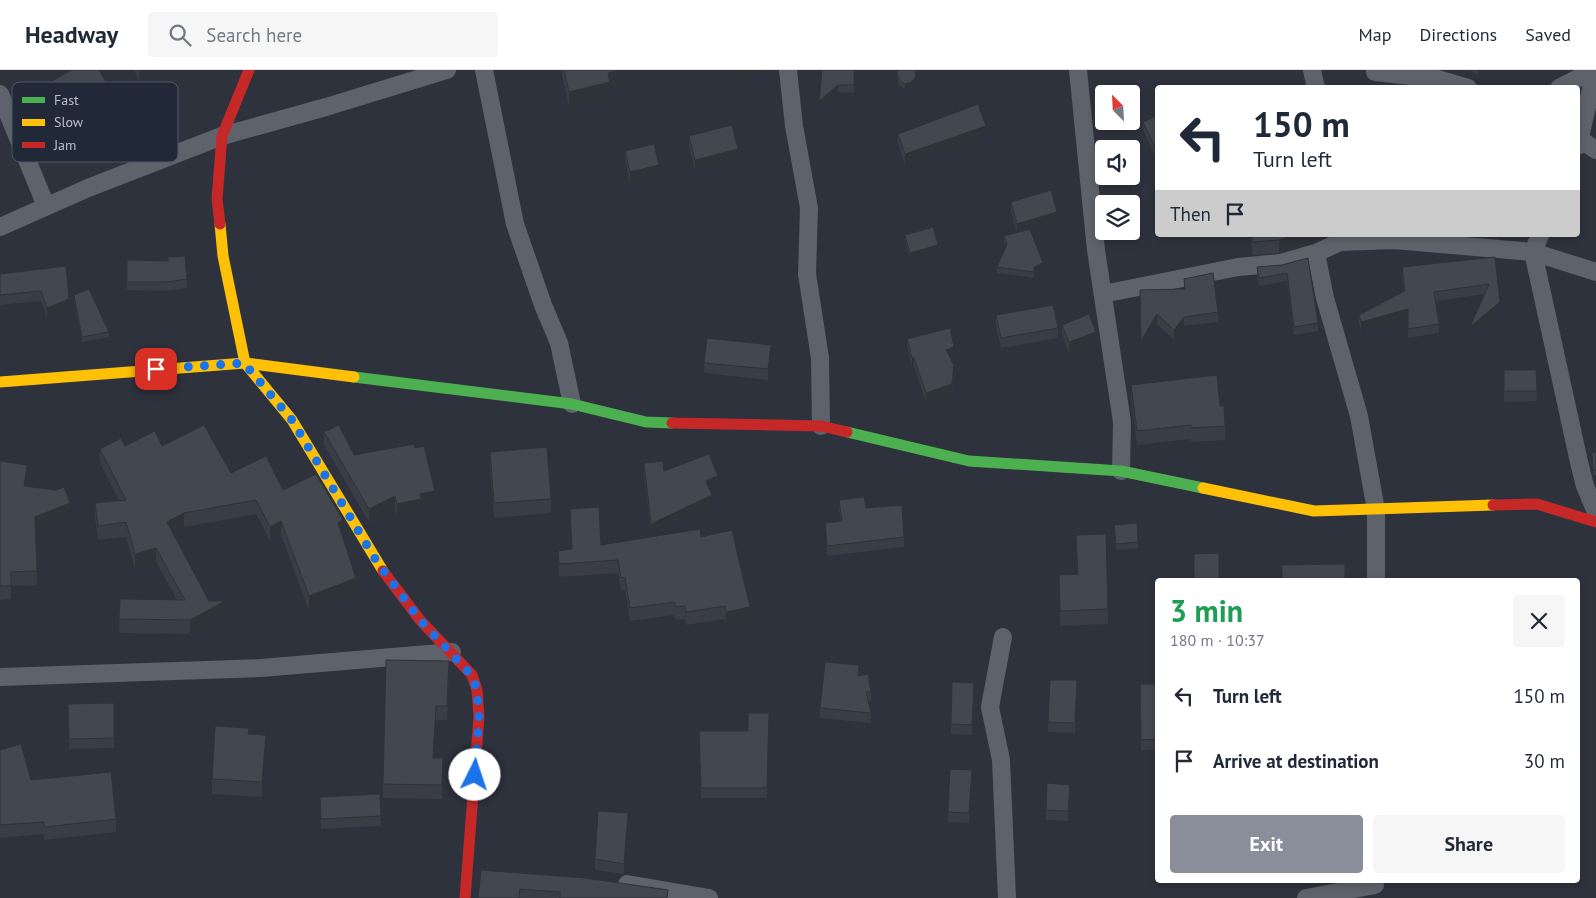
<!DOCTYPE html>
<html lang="en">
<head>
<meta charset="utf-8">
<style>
  :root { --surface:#fff; --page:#f6f6f7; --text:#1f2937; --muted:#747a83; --line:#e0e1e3; --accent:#898e9a }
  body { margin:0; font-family:"PT Sans",sans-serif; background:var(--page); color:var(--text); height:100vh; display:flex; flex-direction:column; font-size:19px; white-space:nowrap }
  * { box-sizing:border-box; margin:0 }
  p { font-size:16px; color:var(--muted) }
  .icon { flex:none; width:28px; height:28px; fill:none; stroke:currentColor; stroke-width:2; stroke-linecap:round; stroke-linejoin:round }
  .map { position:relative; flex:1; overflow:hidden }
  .side { position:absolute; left:1155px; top:508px; width:425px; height:305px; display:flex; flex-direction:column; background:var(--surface); border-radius:5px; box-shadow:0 2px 8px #0003 }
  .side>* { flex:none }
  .guide { position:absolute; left:1155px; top:15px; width:425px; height:152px; border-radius:5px; box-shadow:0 2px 8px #0003; background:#fff; color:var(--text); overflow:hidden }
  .needle { width:32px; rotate:336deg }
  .buttons { position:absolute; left:1095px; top:15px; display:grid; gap:10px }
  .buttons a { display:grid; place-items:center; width:45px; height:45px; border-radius:5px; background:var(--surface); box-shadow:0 2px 8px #0003; font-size:25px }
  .pin { position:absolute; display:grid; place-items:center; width:42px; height:42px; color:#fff; margin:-21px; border-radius:10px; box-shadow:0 2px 8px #0006 }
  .me { position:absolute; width:55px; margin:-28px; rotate:4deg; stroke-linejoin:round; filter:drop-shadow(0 0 4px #0008) }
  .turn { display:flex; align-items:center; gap:18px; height:105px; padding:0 15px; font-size:22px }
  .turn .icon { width:65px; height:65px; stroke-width:2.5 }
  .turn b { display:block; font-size:35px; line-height:42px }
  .then { display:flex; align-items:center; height:48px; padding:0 15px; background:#0003; gap:10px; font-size:19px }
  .round { display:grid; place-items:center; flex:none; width:52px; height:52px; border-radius:5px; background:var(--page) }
  .headline { display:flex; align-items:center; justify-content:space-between; height:85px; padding:0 15px }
  h1 { font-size:30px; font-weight:800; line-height:38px; color:#1e9e55 }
  .primary-button { display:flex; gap:10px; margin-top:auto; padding:10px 15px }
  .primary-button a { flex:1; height:58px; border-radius:5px; background:var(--accent); color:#fff; font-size:20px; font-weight:800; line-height:58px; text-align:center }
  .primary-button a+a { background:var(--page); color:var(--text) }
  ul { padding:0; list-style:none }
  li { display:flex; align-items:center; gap:15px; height:65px; padding:0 15px }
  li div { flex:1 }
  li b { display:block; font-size:19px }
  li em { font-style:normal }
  header { display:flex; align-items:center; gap:30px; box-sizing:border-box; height:70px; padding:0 25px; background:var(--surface); border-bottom:1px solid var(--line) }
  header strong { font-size:24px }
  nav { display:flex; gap:28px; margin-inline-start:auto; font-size:18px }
  .search { width:350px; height:45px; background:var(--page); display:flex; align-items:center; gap:12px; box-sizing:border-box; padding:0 18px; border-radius:5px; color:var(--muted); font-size:19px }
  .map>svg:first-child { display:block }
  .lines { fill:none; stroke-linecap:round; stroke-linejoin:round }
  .street { stroke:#5e626a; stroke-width:18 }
  .fast { stroke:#4caf50; stroke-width:11 }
  .slow { stroke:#ffc107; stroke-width:11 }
  .jam { stroke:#c62828; stroke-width:11 }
  .wall { fill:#3a3d45 }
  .shaded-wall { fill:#2f3238 }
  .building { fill:#434750; stroke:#2f3238 }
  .route { stroke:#1a73e8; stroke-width:9; stroke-dasharray:0 16.2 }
  .key { fill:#212837; stroke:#4f5564; stroke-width:1 }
  .key-label { font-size:14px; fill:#babfcc }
</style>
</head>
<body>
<header>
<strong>Headway</strong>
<div class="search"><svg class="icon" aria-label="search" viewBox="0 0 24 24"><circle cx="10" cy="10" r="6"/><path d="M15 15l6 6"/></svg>Search here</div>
<nav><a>Map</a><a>Directions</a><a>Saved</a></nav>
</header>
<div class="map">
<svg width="1596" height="828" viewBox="0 0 1596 828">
  <rect width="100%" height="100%" fill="#2e323c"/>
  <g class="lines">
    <!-- street -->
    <path class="street" d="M484 0 515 154 543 235 559 273 572 334
      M788 0 794 56 809 138 807 204 820 288 821 356
      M1078 0 1096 180 1122 352 1121 401
      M1312 0 1316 18
      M1375 2 1437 9 1468 18
      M1559 18 1594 0
      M0 24 46 136
      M1578 68 1596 80
      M1578 76 1591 19 1596 13
      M0 157 88 118 222 66 326 37 447 0
      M1540 165 1533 182 1579 392 1585 416 1596 442
      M1316 183 1325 228 1359 346 1376 440V510
      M1103 224 1238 197 1281 193 1316 183 1340 172 1394 170 1533 182 1596 202
      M1003 567 990 637 1001 690 1007 828
      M0 607 261 598 452 582
      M627 814 709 828
      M1306 828 1375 815"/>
    <!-- fast -->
    <path class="fast" d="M354 307 572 334 646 352 672 353
      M847 362 969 391 1121 401 1203 418"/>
    <!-- slow -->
    <path class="slow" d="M220 154 223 186 245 293 292 350 383 501
      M0 312 245 293 354 307
      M1203 418 1314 441 1493 435"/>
    <!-- jam -->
    <path class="jam" d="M220 154 217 129 222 66 249 0
      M672 353 821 356 847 362
      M1493 435 1537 434 1596 452
      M383 501 420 550 472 605 477 620 479 647 465 828"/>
  </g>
  <!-- wall -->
  <path class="wall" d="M134 0H158V2L139 11Z
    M562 0H651V7L610 17V27L569 37 562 5Z
    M822 0H854V23L838 22 819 38Z
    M1471 0H1488L1486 3 1478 5 1471 1Z
    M897 3 916 11 912 17 905 19 899 15 897 8Z
    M50 12 113 34 70 59 50 23Z
    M1158 45 1156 88 1143 60V52Z
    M898 64 986 66 905 94 898 74Z
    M689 66 738 89 695 100 689 76Z
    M625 81 659 105 630 112 625 91Z
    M1011 132 1057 152 1030 159 1043 199 1034 202V208L997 203V197L1006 177 1004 171V166L1017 162 1011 142Z
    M905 165 938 180 910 188 905 170Z
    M1250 165H1306V175L1279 183 1253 185Z
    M1495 187 1500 241 1470 266 1485 224 1435 231 1439 254V263L1408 268V248L1361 261 1359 254V245L1404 221 1402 206V197Z
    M127 190 187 209V218L166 221 127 220Z
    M1282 195 1318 253V261L1294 265 1287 211 1259 216 1257 206V197Z
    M66 196 69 239 47 248 41 231 0 235V204Z
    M1184 209 1218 242V252L1184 256 1174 270 1157 254 1141 281 1140 220 1184 219Z
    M74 225 109 262V267L82 272 74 231Z
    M996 245 1058 258V268L1001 278 996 256Z
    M1062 255 1096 273 1069 283 1062 265Z
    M907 269 954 286 950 287 954 304 952 323 926 332 914 296H912L907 277Z
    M771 285 768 310 704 303V293Z
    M1504 300H1536L1537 331 1504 332Z
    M1131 315 1220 336 1225 356V370L1191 372V369L1137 375 1131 329Z
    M324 362 354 385 435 434 421 437V442L397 447 395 439 369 452 324 375Z
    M125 376H162L231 403 283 420 343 464 342 465 356 522 309 540 281 465 270 471 256 444 184 457 173 463 209 531 225 545 190 564 119 563 120 529 177 530 156 492 135 498 126 467 98 470 95 448V433L119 431 100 393V379Z
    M490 382 551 429V443L494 448 490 397Z
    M1592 382 1596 383V405H1593Z
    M0 391 27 409 26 416 70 446 36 461 37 515 11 516V529L0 530Z
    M644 393 664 401 718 416 710 419 712 435 651 464 644 403Z
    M839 430 904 467V477L827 486 825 453 841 452 839 440Z
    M570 439 601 475 701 467 750 550 726 555 725 549 686 555 685 549 675 550V545L630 551 625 520 621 521 618 503 559 507 558 494V481L572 479Z
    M1114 455 1138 472V478L1116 480Z
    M1076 465 1108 539V554L1060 556 1059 505 1077 504Z
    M859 605 871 622V631L868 632 871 643V653L820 648V638Z
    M449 606 447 650H436L434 688 443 702 442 729 383 728V714Z
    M1140 614H1158V680H1141Z
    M1077 621 1075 663 1048 662V652Z
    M974 623 972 665 951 664V654Z
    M114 633V678L69 679 68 634Z
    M769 643 767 728H701L699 671 748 661Z
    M0 680 31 710 116 749V762L44 770V764L0 768Z
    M266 680 262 727 212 724V709Z
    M972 710 969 753 948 752V742Z
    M1070 725 1068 751 1046 750V740Z
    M320 727 381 746V756L321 759Z
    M628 753 624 804 595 800V789Z
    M481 800 668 828H478Z"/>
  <!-- shaded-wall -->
  <path class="shaded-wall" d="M139 0H158V2L139 11Z
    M620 0H651V7L610 17V27L569 37V22L608 3Z
    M736 0H768V1L736 8Z
    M1478 0H1488L1486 3 1478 5Z
    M916 6V11L912 17 905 19V14Z
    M838 15V22L819 38V31Z
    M113 24V34L70 59V49Z
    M986 56V66L905 94V84Z
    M738 79V89L695 100V90Z
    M1156 79H1158V87L1156 88Z
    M659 95V105L630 112V102Z
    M1057 142V152L1017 163V154Z
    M1295 165H1306V175L1279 183V170Z
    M938 175V180L910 188V183Z
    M1043 193V199L1034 202V197Z
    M69 229V239L47 248V238Z
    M1500 232V241L1470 266V257Z
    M1408 239V248L1361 261V252Z
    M1157 244V254L1141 281V271Z
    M1184 247V256L1174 270V260Z
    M1096 262V273L1069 283V272Z
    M771 275V285L768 310V299Z
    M954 277V286L946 288V280Z
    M912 288H914V296H912Z
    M954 295 952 323 926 332V323Z
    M27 395V409L24 430V416Z
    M718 406V416L706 421V411Z
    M435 421V434L421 437V442L397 447V434L420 424Z
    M712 425V435L651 464V454Z
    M395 426V439L369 452V439Z
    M70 433V446L35 461V447Z
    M184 443V457L167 466V452Z
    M343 450V464L338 467V453Z
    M281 451V465L270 471V457Z
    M156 478V492L135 498V484Z
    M356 508V522L309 540V526Z
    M225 531V545L190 564V550Z
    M750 537V550L726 555V542Z
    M436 636V650L433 702V688Z
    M266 665V680L262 727V712Z
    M972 700V710L969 753V743Z
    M1070 715V725L1068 751V741Z
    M628 743V753L624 804V794Z"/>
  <!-- building -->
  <path class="building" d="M72 0H99L113 24 70 49 50 12Z
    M564 0H620L608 3 610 12 569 22Z
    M822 0H854V15H838L819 31Z
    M899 0H915L916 6 912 12 905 14 899 10 897 3Z
    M978 34 986 56 905 84 898 64Z
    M1158 45V79H1156L1143 52Z
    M732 55 738 79 695 90 689 66Z
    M654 74 659 95 630 102 625 81Z
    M1051 120 1057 142 1017 154 1011 132Z
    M933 157 938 175 910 183 905 165Z
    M1030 159 1043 193 1034 197V202L997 197 1007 174 1004 166Z
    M1252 165H1295L1279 170 1253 172Z
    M185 186 187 209 166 212H127V190L168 191V187Z
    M1495 187 1500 232 1470 257 1489 214 1434 222 1439 254 1408 259V239L1361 252 1359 245 1405 221 1402 197Z
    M1308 188 1318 253 1294 257 1287 203 1259 208 1257 197 1282 195Z
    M66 196 69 229 47 238 41 221 0 225V204Z
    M1213 203 1218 242 1184 247 1174 260 1157 244 1141 271 1140 220 1185 219 1184 209Z
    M89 219 109 262 82 267 74 225Z
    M1053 235 1058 258 1001 268 996 245Z
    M1089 244 1096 262 1069 272 1062 255Z
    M950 258 954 277 946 280 954 295 952 314 926 323 914 288H912L907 269Z
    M707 268 771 275 768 299 704 293Z
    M1504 300H1536L1537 321H1504Z
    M1217 305 1220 336H1224L1225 356 1191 358V355L1137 361 1131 315Z
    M204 355 231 403 266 386 283 420 316 404 343 450 338 453 356 508 309 526 281 451 270 457 256 430 184 443 167 452 209 531H225L190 550 119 549 120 529 185 530 156 478 135 484 126 452 98 456 95 433 126 430 100 379 121 368 125 376 155 361 162 376Z
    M339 355 354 385 414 374 415 378 424 376 435 421 420 424 421 429 397 434 395 426 369 439 324 362Z
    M547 377 551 429 494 433 490 382Z
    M1592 382 1596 383V400H1593Z
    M709 384 718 406 706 411 712 425 651 454 644 393 663 391 664 401Z
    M0 391 27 395 24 416 56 420 64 417 70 433 35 447 37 501 11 502V516H0Z
    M864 427 866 438 902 435 904 467 827 476 825 453 842 451 839 430Z
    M599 437 601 475 700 459 701 467 732 460 750 537 726 542 725 536 686 542 685 536 675 537V532L630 538 625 507 621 508 618 490 559 494 558 481 572 479 570 439Z
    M1137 453 1138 472 1116 474 1114 455Z
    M1106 464 1108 539 1060 541 1059 505 1078 504 1076 465Z
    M1219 483V510H1194V484Z
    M1345 494V510H1282V495Z
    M386 590 449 591 447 636H436L433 688H443L442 715 383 714Z
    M825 592 859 595 858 606 868 604 871 622H866L871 643 820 638Z
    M1050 610H1077L1075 653 1048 652Z
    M952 612 974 613 972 655 951 654Z
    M1140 614H1158V669L1141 670Z
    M114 633V668L69 669 68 634Z
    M748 643H769L767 718H701L699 661H748Z
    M215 656 249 658 248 664 266 665 262 712 212 709Z
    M21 674 31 710 111 702 116 749 44 757V752L0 755V680Z
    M950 699 972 700 969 743 948 742Z
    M1047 713 1070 715 1068 741 1046 740Z
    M380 724 381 746 321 749 320 727Z
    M598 741 628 743 624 794 595 789Z
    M481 800 585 808 668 820 667 828H560V822L520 819 519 828H478Z"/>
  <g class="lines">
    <!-- route -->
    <path class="route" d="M156 299 244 293 292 350 377 492 420 550 472 606 477 620 479 647 475 705"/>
  </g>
  <!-- legend -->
  <rect x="12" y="12" width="166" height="80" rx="8" class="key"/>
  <rect x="22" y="27" width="23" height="6" fill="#4caf50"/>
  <rect x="22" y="49" width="23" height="7" fill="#ffc107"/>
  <rect x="22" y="72" width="23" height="6" fill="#c62828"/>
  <g class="key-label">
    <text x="54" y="35">Fast</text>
    <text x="54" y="57">Slow</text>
    <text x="54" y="80">Jam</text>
  </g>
</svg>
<div class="buttons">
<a><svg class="needle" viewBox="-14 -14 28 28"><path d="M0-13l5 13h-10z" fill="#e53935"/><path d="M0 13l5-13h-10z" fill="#747a83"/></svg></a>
<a><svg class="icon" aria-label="sound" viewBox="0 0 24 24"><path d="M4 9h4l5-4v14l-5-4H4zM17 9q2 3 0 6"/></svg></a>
<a><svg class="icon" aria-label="layers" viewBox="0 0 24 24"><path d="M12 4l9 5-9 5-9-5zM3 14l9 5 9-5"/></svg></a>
</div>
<div class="pin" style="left:156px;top:299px;background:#d93025"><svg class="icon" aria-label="arrive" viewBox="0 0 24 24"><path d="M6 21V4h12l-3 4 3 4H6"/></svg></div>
<svg class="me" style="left:475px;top:705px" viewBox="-20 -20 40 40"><circle r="19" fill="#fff"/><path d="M0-13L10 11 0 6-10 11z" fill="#1a73e8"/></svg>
<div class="guide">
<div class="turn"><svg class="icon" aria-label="left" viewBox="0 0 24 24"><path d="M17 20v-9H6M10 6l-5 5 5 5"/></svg><div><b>150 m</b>Turn left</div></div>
<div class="then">Then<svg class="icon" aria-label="arrive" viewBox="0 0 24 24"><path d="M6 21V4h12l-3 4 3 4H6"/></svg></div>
</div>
<section class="side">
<div class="headline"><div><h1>3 min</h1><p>180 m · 10:37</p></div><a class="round"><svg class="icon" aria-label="close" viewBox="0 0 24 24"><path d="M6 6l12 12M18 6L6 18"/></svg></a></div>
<ul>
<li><svg class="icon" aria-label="left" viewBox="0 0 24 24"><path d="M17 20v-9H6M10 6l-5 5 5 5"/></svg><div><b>Turn left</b></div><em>150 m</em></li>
<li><svg class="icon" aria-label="arrive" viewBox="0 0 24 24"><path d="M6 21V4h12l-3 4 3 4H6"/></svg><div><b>Arrive at destination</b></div><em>30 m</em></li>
</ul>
<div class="primary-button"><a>Exit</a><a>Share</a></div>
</section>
</div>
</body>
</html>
